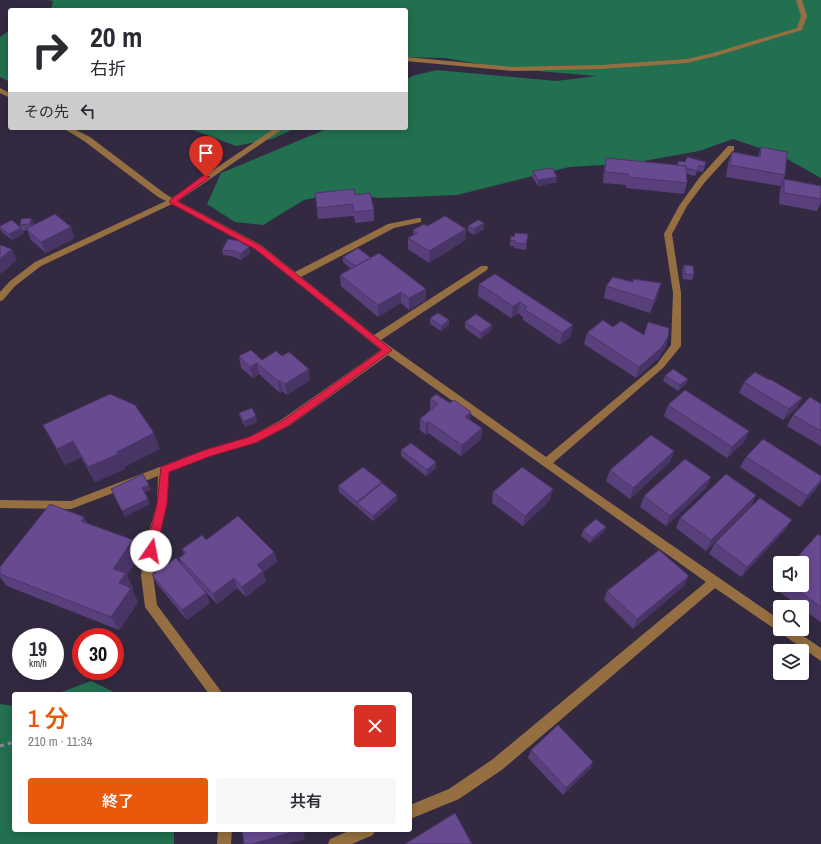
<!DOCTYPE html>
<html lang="ja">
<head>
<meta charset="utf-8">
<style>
  :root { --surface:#fff; --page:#f7f7f7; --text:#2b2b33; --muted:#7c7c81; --accent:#ea580c }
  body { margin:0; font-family:"Archivo Narrow","Noto Sans JP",sans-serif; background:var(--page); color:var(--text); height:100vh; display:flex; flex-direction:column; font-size:15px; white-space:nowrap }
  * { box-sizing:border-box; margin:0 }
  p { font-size:13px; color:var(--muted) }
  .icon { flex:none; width:22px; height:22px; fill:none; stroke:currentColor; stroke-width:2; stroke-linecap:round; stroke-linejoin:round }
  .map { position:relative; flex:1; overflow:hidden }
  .sheet { position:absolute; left:12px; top:692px; width:400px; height:140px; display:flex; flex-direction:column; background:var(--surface); border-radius:4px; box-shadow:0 2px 10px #0003 }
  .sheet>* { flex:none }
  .top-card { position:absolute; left:8px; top:8px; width:400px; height:122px; border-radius:4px; box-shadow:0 2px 10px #0003; background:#fff; color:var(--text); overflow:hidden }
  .controls { position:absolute; left:773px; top:556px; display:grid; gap:8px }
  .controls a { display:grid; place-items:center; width:36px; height:36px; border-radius:4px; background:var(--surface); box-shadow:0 2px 10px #0003; font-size:20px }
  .speed { position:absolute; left:12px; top:628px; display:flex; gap:8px; font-size:20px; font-weight:700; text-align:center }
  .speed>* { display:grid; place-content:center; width:52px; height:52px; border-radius:50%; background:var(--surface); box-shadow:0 2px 10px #0003; line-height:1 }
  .speed small { font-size:10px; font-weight:400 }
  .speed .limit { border:6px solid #d22; background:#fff; color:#111 }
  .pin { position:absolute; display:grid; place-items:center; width:34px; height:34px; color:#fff; margin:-41px -17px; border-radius:50% 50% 50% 0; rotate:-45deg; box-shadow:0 0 4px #0007 }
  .pin .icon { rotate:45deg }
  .me { position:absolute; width:44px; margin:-22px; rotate:12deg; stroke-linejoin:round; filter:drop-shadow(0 0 3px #0008) }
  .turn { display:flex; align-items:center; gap:14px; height:84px; padding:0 16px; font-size:18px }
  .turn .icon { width:52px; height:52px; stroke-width:2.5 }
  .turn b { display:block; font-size:28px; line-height:34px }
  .then { display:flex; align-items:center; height:38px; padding:0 16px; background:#0003; gap:8px; font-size:15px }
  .round { display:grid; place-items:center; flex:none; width:42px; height:42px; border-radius:4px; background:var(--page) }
  .headline { display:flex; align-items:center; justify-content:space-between; height:68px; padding:0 16px }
  h1 { font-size:24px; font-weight:600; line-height:30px; color:var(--accent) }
  .primary-button { display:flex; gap:8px; margin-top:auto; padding:8px 16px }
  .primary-button a { flex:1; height:46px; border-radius:4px; background:var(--accent); color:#fff; font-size:16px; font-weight:600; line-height:46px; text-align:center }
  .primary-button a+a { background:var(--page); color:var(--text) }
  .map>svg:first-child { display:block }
  .forest { fill:#227050 }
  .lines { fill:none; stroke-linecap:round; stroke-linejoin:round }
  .path { stroke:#8d8599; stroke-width:3; stroke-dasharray:4 4; stroke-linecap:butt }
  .minor { fill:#956f41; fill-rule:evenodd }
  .wall { fill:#59407d }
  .shaded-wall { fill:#493466 }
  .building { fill:#684a91; stroke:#493466 }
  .route { fill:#e11d48; stroke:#92132f }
</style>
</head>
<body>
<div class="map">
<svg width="821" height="844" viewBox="0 0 821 844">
  <rect width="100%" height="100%" fill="#332a42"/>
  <!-- forest -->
  <path class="forest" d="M48 0H821V178L780 155 733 139 699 151 633 163 569 167 457 195 382 198 333 194 304 200 263 225 235 222 207 204 221 173 329 128H406V80L412 76 437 70 556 81 597 76 503 68 445 58 406 57V10H51L53 1Z
    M10 30V82L0 77V37Z
    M188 128H296L272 139 236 146Z
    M91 681 118 694H56Z
    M0 704 14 706V830H174V844H0Z"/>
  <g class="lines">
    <!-- path -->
    <path class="path" d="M0 746 14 742"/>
    <!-- minor -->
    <path class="minor" d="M796 0H802L807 16 802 30 716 56 687 63 601 69 513 71 406 61V57L513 67 601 65 687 59 713 53 797 28 801 16Z
      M0 88 10 93V98L0 93Z
      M63 128H72L90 137 164 193 172 198 275 128H284L178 201 261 245 295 272 388 224 418 218H421V222L394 228 301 277 374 335 481 266H487L488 268 487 270 381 340 546 457 657 364 671 345 673 293 664 234 679 206 699 178 728 146H734V150L705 182 687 206 672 234 681 293V346L663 368 553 463 780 620V629H793L821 648V661L715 588 503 769 459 799 410 819V805L449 789 493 759 706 582 388 355 289 426 256 443 210 456 169 472 167 504 159 539 153 575 157 605 223 694H209L145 607 141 575 147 539 157 504 158 476 71 509 0 508V500L71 501 204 450 249 437 281 420 381 350 255 249 172 204 41 266 15 286 3 300 0 301V292L9 282 35 262 166 201 158 197 84 141Z
      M218 830H232L231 844H217Z
      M351 830H375L373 835 352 844H328L330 839Z"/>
  </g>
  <!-- wall -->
  <path class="wall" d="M761 147 785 175 781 186 726 177 728 163 732 152 758 157Z
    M606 158 677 165 685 162H706L703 172 697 171 695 176 687 174V183L684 194 626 188V185L603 183 604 169Z
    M533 171 557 182 538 186 532 176Z
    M784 179 821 186V202L817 211 779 204 780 190Z
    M315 193 355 195 374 210V221L355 223 354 216 318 219Z
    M31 218 34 225 75 238 46 253 31 240 27 230 22 231 24 233 12 240 2 232 0 229V226L21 227 20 225Z
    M484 223V229L474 235 468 231V226Z
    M427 226 466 229 465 240 429 263 408 249V238L413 235V230Z
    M528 234 526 250 514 248V246H510L511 236 514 237Z
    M222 250 250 253 241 260 235 257 223 255Z
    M343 257 371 258 426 289V300L409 310 401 303 378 317 341 286 340 275 351 269 343 262Z
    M684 265 694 275 692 280 683 279 682 271Z
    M495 274 571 336 560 345 523 320V317L518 313 511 318 478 296 479 284Z
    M633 282 661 283 658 295 650 313 604 298 606 286Z
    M430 318 449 325 441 331 430 324Z
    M465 322 492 325 491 331 480 339 465 328Z
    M613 327 644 335 668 337 665 348 658 359 636 378 584 344 587 333Z
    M239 356 262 360 310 380 287 395 282 391 280 393 259 374 253 378 241 368Z
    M665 376 688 379 686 384 678 391 663 381Z
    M769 380 802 398 796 409 783 420 739 393 744 382Z
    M430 399 470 420 482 428 481 439 461 456 428 433 426 435 420 430V419L430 410Z
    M821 404V446L787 426 793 415Z
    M668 405 749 431 744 442 727 458 664 416Z
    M239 413 256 416 257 422 245 427 241 419Z
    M43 425 160 449 124 467 125 469 95 482 81 457 65 465Z
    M401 450 436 468 426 476 401 456Z
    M674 451 670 462 630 499 606 481 610 470Z
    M746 457 821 476V482L817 488 800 507 740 467Z
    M711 477 706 488 666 526 640 507 644 496Z
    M382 483 397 501 373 521 358 508V507H357L339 492 338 486Z
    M493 492 550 500 523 526 492 503Z
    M756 495 751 506 706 551 676 528 680 518Z
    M84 517 88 524 133 540 140 555 127 575 133 588 132 590 138 602 119 630 7 586 0 577V567Z
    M792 520 785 530 741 577 709 554 715 543Z
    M583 530 604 532 590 543 581 536Z
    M821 536V622L802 609V607H800L773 587 780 577V585H802Z
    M206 540 274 552 277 562 263 572 266 581 246 597 237 588 217 604 202 588 206 593 210 603 187 620 157 584 152 575 182 565 179 558 184 554 182 549Z
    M684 586 633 629 604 600 607 591Z
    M531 750 593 762 590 769 563 795 528 758Z"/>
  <!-- shaded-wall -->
  <path class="shaded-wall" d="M557 177V182L538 186V180Z
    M31 218 34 224 32 230 30 224Z
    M484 223V229L474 235V229Z
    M71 227 75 238 46 253 41 242Z
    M21 228 24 233 12 240 9 234Z
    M466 229 465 240 429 263V251Z
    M249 247 250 253 241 260 240 254Z
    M12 249 17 260 1 274 0 271V259Z
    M661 283 658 295 650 313 654 301Z
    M426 289V300L409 310V298Z
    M401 292V303L378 317V305Z
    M520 302 518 313 511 318 513 306Z
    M449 320V325L441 331V326Z
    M492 325 491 331 480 339 481 333Z
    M573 325 571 336 560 345 562 333Z
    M668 337 665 348 658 359 636 378 639 367Z
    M257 363 259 374 253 378 250 367Z
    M309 369 310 380 287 395 285 384Z
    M688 379 686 384 678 391 680 385Z
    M280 380 282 391 280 393 278 381Z
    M802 398 796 409 783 420 789 409Z
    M471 412 470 423 465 417Z
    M256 416 257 422 245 427 244 421Z
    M429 422 428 433 426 435V424Z
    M482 428 481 439 461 456 462 445Z
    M749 431 744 442 727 458 732 447Z
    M154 433 160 449 124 467 125 469 95 482 88 467Z
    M73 441 81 457 65 465 57 449Z
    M674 451 670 462 630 499 633 488Z
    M436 462V468L426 476 427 470Z
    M711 477 706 488 666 526 670 516Z
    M821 480V482L817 488 800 507 807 496Z
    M382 482V487L357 503 358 507H357V502Z
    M149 485 151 490 144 493 142 488Z
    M553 489 550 500 523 526 525 516Z
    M397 495V501L373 521V516Z
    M756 495 751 506 706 551 711 540Z
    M148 499 150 504 125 517 122 511Z
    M84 517 92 532 81 521Z
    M792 520 785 530 741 577 747 567Z
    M606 527 604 532 590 543 592 538Z
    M133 540 140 555 127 575 133 588 132 590 138 602 119 630 111 617 113 569Z
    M274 552 277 562 263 572 266 581 246 597 242 587 257 565Z
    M689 576 684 586 633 629 637 619Z
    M234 578 237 588 217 604 213 594Z
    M206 593 210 603 187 620 182 610Z
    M593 762 590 769 563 795 566 788Z
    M299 830H303L305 839 287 844H253Z"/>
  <!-- building -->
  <path class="building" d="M761 147 787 152 785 175 730 165 732 152 760 157Z
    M687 157 706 162 704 167 699 165 697 171 686 168V166L677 165 679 161 685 162Z
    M606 158 686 166 687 183 628 177V174L605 172Z
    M552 168 557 177 538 180 533 171Z
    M784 179 821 186V199L784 193Z
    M354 189 355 195 370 193 374 210 354 212 353 204 317 208 315 193Z
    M55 214 71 227 41 242 26 229Z
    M445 216 466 229 429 251 408 238 417 233 413 230 424 224 427 226Z
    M31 218 30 224 20 225 21 219Z
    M12 220 21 228 9 234 0 227V226Z
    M478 220 484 223 474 229 468 226Z
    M515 233 528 234 526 244 515 243V241L510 240 511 236 514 237Z
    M228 239 239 241 249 247 240 254 234 251 222 250Z
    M0 245 12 249 0 259Z
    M358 248 371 258 355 266 343 257Z
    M379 253 426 289 409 298 401 292 378 305 340 275Z
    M684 265 693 266 694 275 685 274Z
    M495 274 573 325 562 333 524 309 527 307 520 302 513 306 479 284Z
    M613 277 633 282V279L661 283 654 301 606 286Z
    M438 313 449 320 441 326 430 318Z
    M476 314 492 325 481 333 465 322Z
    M603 320 613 327 621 321 644 335 648 322 669 328 668 337 661 348 639 367 587 333Z
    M251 350 262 360 276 351 282 356 289 352 309 369 285 384 280 380 278 381 257 363 250 367 239 356Z
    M673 369 688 379 680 385 665 376Z
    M755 372 769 380 770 379 802 398 789 409 744 382Z
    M685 390 749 431 732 447 668 405Z
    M110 394 135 405 154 433 117 452 118 454 88 467 73 441 57 449 43 425Z
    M436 394 450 403 454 400 471 412 465 417 482 428 462 445 429 422 426 424 420 419 438 404 430 399Z
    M810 397 821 404V431L793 415Z
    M252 408 256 416 244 421 239 413Z
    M651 435 674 451 633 488 610 470Z
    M763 439 821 476V480L807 496 746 457Z
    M411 443 436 462 427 470 401 450Z
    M685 459 711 477 670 516 644 496Z
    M363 467 382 482 357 502 338 486Z
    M522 467 553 489 525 516 493 492Z
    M143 474 149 485 142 488 148 499 122 511 111 489Z
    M726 474 756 495 711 540 680 518Z
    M382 483 397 495 373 516 357 503Z
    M760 498 792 520 747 567 715 543Z
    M50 504 84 517 81 521 133 540 113 569 126 573 119 583 131 588 111 617 0 574V567Z
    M238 516 274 552 257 565 263 571 242 587 234 578 213 594 179 558 186 553 182 549 202 535 206 540Z
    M596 519 606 527 592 538 583 530Z
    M818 534 821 536V607L790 585H802V563H792Z
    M659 550 689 576 637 619 607 591Z
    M176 558 206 593 182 610 152 575Z
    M558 725 593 762 566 788 531 750Z
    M455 813 472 844H405Z
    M242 830H299L253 844H244Z"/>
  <!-- route -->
  <path class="route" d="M204 175 210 177 177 201 261 246 392 350 288 426 255 443 211 456 169 472 167 504 156 551 155 554 151 555 147 554 146 551 157 504 161 467 205 450 249 437 282 421 382 350 255 249 170 203V200Z"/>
</svg>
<div class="controls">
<a><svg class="icon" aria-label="sound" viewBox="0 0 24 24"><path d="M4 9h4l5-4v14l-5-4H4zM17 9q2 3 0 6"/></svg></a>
<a><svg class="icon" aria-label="search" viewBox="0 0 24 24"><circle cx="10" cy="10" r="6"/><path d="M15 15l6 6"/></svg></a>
<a><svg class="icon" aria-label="layers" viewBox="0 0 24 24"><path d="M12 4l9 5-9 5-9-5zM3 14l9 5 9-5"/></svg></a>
</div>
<div class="speed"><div>19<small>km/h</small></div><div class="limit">30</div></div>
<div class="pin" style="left:206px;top:177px;background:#d93025"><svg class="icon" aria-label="arrive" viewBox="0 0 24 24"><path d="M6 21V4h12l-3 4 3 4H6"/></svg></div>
<svg class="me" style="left:151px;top:551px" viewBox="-20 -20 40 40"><circle r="19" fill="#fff"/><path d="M0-13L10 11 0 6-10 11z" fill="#e11d48"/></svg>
<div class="top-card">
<div class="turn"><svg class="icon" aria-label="right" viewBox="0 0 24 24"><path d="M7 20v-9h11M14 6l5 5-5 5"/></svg><div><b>20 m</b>右折</div></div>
<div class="then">その先<svg class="icon" aria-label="left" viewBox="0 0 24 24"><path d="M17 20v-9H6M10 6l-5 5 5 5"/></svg></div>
</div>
<section class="sheet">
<div class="headline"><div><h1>1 分</h1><p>210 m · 11:34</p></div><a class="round" style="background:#d93025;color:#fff"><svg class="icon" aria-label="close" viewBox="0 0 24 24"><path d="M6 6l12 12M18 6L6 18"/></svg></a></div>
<div class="primary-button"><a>終了</a><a>共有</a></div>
</section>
</div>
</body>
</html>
